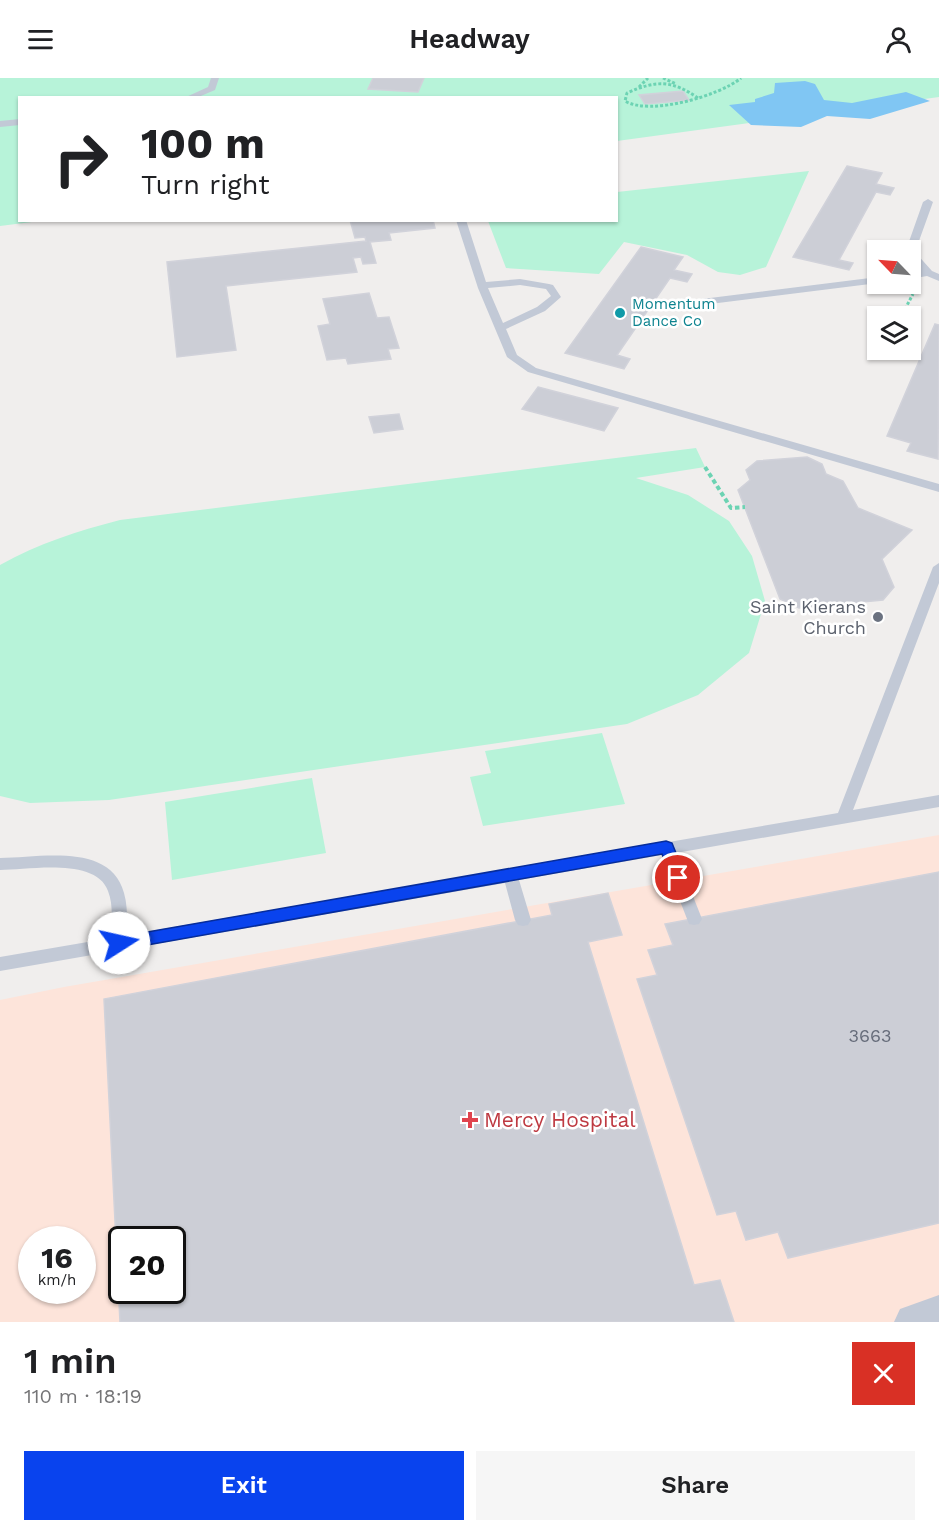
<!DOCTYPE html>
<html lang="en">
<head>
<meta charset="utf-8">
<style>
  :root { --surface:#fff; --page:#f6f6f6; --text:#202124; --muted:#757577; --accent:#0943ee }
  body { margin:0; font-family:"Work Sans",sans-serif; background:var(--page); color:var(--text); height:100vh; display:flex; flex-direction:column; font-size:22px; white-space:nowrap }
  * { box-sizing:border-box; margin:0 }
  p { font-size:20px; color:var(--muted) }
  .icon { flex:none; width:33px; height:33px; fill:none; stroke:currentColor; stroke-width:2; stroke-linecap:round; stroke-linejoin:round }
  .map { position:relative; height:1244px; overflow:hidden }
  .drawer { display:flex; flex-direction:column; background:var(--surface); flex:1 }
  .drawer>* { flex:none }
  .hud { position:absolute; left:18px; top:18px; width:600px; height:126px; border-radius:0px; box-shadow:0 2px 4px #0004; background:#fff; color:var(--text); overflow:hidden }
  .needle { width:39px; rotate:295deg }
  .controls { position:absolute; left:867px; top:162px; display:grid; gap:12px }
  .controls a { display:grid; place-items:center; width:54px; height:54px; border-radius:0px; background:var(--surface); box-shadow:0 2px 4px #0004; font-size:30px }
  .speed { position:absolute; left:18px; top:1148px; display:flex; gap:12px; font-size:30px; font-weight:700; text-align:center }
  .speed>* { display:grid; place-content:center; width:78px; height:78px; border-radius:50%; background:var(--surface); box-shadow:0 2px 4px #0004; line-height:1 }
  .speed small { font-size:15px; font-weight:400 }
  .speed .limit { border:3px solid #111; border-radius:9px; background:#fff; color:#111 }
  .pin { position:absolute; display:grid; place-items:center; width:51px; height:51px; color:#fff; margin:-26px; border:3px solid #fff; border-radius:50%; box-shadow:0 2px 6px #0007 }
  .me { position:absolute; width:66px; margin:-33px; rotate:80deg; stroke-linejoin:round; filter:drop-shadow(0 0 4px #0008) }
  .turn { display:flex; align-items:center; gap:21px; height:126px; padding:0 24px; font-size:27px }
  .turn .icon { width:78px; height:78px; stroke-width:2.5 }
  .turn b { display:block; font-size:42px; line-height:51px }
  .round { display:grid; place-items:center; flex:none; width:63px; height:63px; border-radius:0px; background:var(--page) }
  .summary { display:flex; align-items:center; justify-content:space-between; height:102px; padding:0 24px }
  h1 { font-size:36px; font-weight:600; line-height:45px }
  .button { display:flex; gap:12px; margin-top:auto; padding:12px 24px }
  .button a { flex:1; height:69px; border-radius:0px; background:var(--accent); color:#fff; font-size:24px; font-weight:600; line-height:69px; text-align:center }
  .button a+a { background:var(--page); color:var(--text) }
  header { display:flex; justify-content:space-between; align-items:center; height:78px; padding:0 24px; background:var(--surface); font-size:27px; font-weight:600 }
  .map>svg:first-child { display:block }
  .medical { fill:#fde4da; fill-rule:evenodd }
  .green { fill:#b7f3d9 }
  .water { fill:#80c6f3 }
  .building { fill:#ccced6; stroke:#d1d2da; stroke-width:1.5; fill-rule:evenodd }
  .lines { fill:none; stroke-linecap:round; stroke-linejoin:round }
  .path-far1 { stroke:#6cd3b3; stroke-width:3; stroke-dasharray:3 2; stroke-linecap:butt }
  .path { stroke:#6cd3b3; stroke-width:4; stroke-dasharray:4.5 3; stroke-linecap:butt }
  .service { fill:#c2c9d6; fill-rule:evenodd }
  .minor { fill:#c2c9d6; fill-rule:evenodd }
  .route { fill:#0943ee; stroke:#062c9b; stroke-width:1.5 }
  .culture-dot { fill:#0f9aa8; stroke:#fff; stroke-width:2 }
  .worship-dot { fill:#6b7280; stroke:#fff; stroke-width:2 }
  .health-dot { fill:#e0444e; stroke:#fff; stroke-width:2 }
  .labels { text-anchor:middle; stroke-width:5; stroke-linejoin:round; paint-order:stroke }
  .far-culture-label { font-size:15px; fill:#0d838f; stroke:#fff; text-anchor:start }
  .worship-label { font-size:18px; fill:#5b616d; stroke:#fff; text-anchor:end }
  .near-number-label { font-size:18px; fill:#666c7a }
  .near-health-label { font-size:21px; fill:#be3a42; stroke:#fff; text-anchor:start }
</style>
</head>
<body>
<header><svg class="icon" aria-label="menu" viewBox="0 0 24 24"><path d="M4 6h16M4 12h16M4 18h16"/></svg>Headway<svg class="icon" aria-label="person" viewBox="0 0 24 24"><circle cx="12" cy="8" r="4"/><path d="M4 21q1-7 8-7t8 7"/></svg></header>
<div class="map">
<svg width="939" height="1244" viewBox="0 0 939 1244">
  <rect width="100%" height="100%" fill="#f0eeed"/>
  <!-- medical -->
  <path class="medical" d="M939 757V1244H0V922L64 909ZM32 1161H82V1212H32ZM122 1161H172V1212H122Z"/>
  <!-- green -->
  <path class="green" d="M0 0H939V19L617 63 616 20H20V142L40 143 0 148Z
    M809 93 766 189 740 197 718 194 687 177 624 164 599 196 506 190 488 143 616 142 617 114Z
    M696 370 705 389 636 400 688 417 729 443 752 478 765 523 749 575 698 617 627 646 109 722 30 725 0 718V487C39 465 78 453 120 442Z
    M602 655 625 726 483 748 470 699 491 695 485 673Z
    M312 700 326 775 172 802 165 724Z"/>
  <!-- water -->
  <path class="water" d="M805 3 815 6 824 22 852 25 906 14 930 23 870 41 827 38 801 49 751 47 729 27 755 24V21L774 15 775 5Z"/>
  <!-- building -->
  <path class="building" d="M373 0H424L418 14 368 11Z
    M683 13 689 22 645 26 639 17Z
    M847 88 882 95 876 106 894 110 890 117 876 114 839 182 853 185 849 192 793 179Z
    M350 142H433L435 150 389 155 391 162 370 164 376 185 363 186 361 179 353 180 357 194 226 208 236 272 177 279 167 184 366 163 365 159 355 160Z
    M641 169 683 179 674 192 692 196 687 204 670 200 617 277 630 281 624 291 565 275Z
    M369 215 377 240 389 239 399 270 388 271 391 281 348 286 346 280 327 282 318 248 330 246 323 221Z
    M935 246 939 247 938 381 907 373 911 365 887 358Z
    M538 309 618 330 604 353 522 331Z
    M399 336 403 351 374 355 369 339Z
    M807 379 822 386 826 396 843 403 858 430 912 452 882 481 894 509 883 522 799 530 780 521 738 412 750 402 746 392 757 383Z
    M939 794V1145L788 1180 778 1154 746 1162 736 1133 717 1137 637 901 657 897 648 872 673 867 665 846Z
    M608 815 622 857 588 864 694 1207 720 1202 734 1244H120L104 921 552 837 549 826ZM122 1161H172V1212H122Z"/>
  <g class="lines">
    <!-- path-far1 -->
    <path class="path-far1" d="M663 0 676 6
      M639 9 648 0
      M698 20C672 2 656 2 627 15L625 23C650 38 719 18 741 0
      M905 231 913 216"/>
    <!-- path -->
    <path class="path" d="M705 389 731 430 745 429"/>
    <!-- service -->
    <path class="service" d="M211 0H219L215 12 196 20H184L208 9Z
      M20 41V47L0 49V43Z
      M928 121 933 124 915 174 932 193 939 196V203L927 198 910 201V195L921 193 910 181V172H906L923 124Z
      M456 142H466L486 204 520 201 549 206 553 207 561 219 545 233 506 251 517 277 536 290 939 406V414L528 294 507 279 478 210ZM520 207 546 211 551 218 537 229 503 245 488 210Z
      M878 199V205L654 233 649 230 654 227Z
      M939 485V505L853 732 939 717V729L676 775 702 841 699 846 694 847 689 846 662 777 519 802 531 842 528 847 523 848 518 847 515 842 505 805 0 893V879L111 860C111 845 114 828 108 813 96 779 28 792 0 792V780C40 780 110 764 124 815 128 829 127 844 127 857L838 735 933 489Z"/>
    <!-- minor -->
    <path class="minor" d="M939 1217V1244H894L900 1231Z"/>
  </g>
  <!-- route -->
  <path class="route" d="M666 763 672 765 686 800 684 804 678 806 673 804 662 776 119 872 113 870 111 865 113 861 119 859Z"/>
  <!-- markers -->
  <circle class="culture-dot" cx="620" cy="235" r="6"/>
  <circle class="worship-dot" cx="878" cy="539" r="6"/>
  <path class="health-dot" d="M467 1033h6v6h6v6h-6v6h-6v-6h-6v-6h6z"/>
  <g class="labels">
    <!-- far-culture labels -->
    <g class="far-culture-label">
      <text x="632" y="231">Momentum<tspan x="632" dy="17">Dance Co</tspan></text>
    </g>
    <!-- worship labels -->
    <g class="worship-label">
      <text x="866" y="535">Saint Kierans<tspan x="866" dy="21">Church</tspan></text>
    </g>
    <!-- near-number labels -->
    <g class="near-number-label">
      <text x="870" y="964">3663</text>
    </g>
    <!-- near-health labels -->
    <g class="near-health-label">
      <text x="484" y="1049">Mercy Hospital</text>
    </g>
  </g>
</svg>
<div class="controls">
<a><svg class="needle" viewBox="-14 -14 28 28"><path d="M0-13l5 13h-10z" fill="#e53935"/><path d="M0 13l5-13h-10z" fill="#757577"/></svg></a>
<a><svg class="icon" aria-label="layers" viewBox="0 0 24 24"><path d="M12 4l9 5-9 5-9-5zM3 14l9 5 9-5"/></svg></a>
</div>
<div class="speed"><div>16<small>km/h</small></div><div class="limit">20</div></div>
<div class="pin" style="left:678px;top:800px;background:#d93025"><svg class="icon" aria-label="arrive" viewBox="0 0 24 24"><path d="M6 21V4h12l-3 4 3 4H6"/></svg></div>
<svg class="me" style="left:119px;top:865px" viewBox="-20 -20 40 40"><circle r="19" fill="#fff"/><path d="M0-13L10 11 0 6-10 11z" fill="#0943ee"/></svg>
<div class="hud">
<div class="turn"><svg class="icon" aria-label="right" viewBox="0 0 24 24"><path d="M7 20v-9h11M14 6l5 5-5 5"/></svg><div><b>100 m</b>Turn right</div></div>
</div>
</div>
<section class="drawer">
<div class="summary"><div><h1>1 min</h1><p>110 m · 18:19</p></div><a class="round" style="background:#d93025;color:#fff"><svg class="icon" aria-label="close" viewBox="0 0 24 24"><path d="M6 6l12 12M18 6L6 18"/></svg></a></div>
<div class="button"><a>Exit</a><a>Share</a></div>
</section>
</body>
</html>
